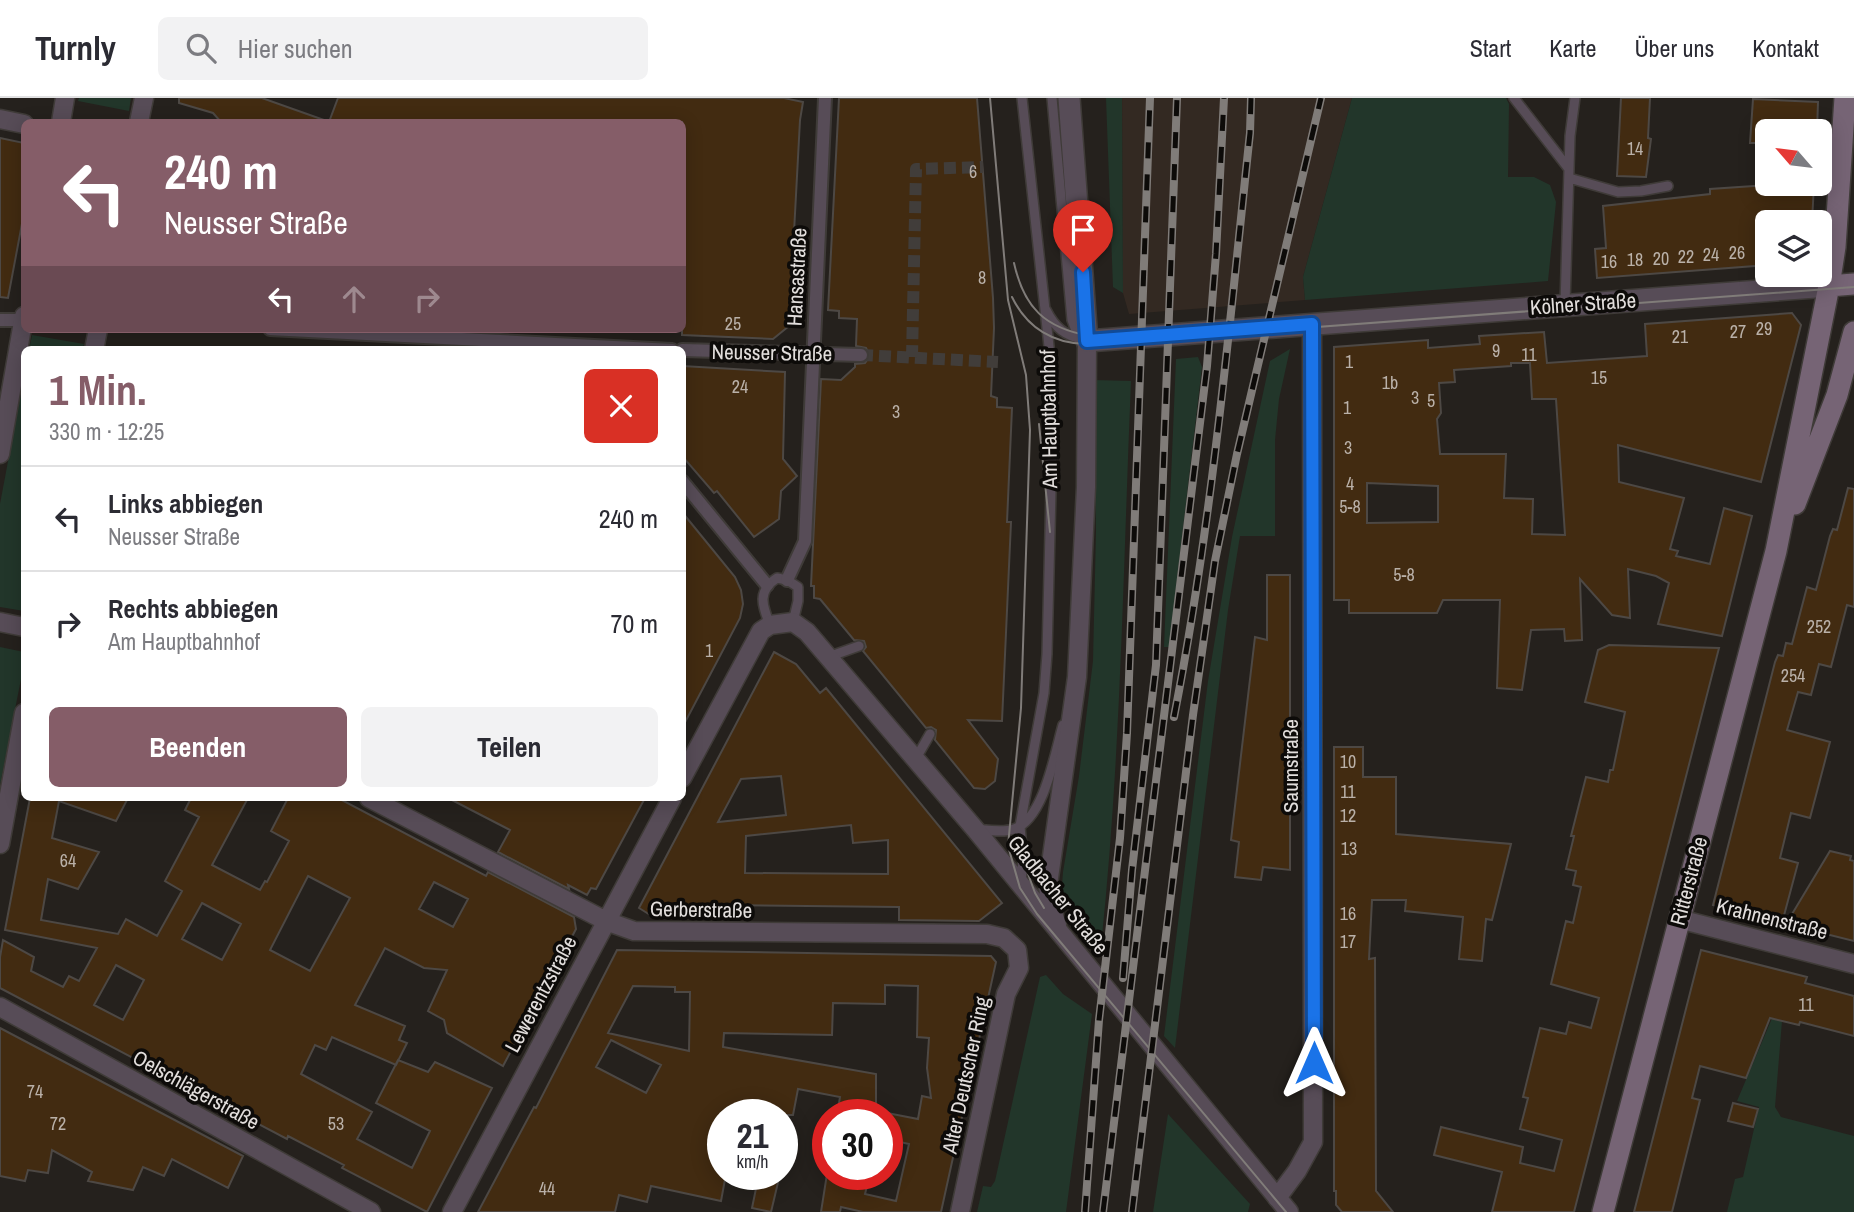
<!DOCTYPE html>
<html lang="de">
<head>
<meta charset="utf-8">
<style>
  :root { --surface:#fff; --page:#f2f2f3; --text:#2b2b33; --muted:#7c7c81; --line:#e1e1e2; --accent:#855d68 }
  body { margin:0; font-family:"Archivo Narrow",sans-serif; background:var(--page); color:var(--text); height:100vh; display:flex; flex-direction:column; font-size:26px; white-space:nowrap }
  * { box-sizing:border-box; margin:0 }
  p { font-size:23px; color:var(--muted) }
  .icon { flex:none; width:38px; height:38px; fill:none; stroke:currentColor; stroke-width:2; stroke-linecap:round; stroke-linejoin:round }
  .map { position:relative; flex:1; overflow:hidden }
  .side { position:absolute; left:21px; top:248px; width:665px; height:455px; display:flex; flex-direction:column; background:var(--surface); border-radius:10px; box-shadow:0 4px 18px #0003 }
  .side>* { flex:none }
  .guide { position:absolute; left:21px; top:21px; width:665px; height:214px; border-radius:10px; box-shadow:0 4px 18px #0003; background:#855d68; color:#fff; overflow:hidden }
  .needle { width:46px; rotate:298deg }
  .fabs { position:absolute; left:1755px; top:21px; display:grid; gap:14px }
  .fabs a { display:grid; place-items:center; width:77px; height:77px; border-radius:10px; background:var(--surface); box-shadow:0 4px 18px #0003; font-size:35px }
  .speed { position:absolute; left:707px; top:1001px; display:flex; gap:14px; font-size:35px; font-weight:700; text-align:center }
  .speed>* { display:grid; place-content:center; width:91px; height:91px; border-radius:50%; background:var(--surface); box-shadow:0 4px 18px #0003; line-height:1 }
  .speed small { font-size:18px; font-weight:400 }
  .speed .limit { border:10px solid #d22; background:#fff; color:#111 }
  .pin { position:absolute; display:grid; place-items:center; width:60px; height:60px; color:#fff; margin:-72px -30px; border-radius:50% 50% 50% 0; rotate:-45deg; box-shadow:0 0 7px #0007 }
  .pin .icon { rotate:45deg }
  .me { position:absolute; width:77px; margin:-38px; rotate:0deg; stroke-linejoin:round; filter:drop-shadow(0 0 5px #0008) }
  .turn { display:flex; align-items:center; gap:24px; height:147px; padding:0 28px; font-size:32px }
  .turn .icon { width:91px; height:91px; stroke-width:2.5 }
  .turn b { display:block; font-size:49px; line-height:60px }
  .lanes { display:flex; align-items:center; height:66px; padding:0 28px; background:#0003; justify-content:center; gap:35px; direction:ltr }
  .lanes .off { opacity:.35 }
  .round { display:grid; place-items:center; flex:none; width:74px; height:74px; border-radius:10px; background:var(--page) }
  .summary { display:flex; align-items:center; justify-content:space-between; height:119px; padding:0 28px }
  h1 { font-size:42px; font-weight:700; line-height:52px; color:var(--accent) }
  .cta { display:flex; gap:14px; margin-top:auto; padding:14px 28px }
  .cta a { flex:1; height:80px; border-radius:10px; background:var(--accent); color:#fff; font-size:28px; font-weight:700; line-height:80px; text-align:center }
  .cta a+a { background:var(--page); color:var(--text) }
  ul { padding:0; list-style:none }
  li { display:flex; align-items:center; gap:21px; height:105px; padding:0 28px; border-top:2px solid var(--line) }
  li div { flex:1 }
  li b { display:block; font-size:26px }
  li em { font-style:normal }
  header { display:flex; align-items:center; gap:42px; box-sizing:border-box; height:98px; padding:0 35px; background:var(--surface); border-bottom:2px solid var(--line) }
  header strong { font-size:33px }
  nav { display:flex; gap:38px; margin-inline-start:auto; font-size:24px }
  .search { width:490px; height:63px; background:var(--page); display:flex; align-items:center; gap:18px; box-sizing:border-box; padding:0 24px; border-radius:10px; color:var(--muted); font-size:26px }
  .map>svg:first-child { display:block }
  .built { fill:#332922 }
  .green { fill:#22362a }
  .building { fill:#422b11; stroke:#4d4844; stroke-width:2; fill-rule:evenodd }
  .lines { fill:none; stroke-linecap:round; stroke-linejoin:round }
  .pedestrian-tunnel { stroke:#413d3a; stroke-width:12; stroke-dasharray:12 6; stroke-linecap:butt }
  .service-casing { stroke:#3f3b38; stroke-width:12 }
  .pedestrian-casing { stroke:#3f3b38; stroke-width:16 }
  .minor-casing { stroke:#3f3b38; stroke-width:21 }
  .tertiary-casing { stroke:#3f3b38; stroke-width:24 }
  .secondary-casing { stroke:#3f3b38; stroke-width:24 }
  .service { stroke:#574c57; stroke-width:9 }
  .pedestrian { stroke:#574c57; stroke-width:12 }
  .minor { stroke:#574c57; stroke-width:18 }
  .tertiary { stroke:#574c57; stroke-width:21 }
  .secondary { stroke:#766475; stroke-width:21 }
  .tram { stroke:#807c79; stroke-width:2 }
  .rail-casing { stroke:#807c79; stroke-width:8 }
  .rail { stroke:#0d0b09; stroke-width:5; stroke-dasharray:16; stroke-linecap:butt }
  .route-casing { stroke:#114b97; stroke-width:18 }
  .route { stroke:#1a73e8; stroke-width:12 }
  .labels { text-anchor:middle; stroke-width:7; stroke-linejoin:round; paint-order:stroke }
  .number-label { font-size:18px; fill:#bab1a9 }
  .street-label { font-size:21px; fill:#e2dedc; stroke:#0d0b09 }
</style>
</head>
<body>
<header>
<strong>Turnly</strong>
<div class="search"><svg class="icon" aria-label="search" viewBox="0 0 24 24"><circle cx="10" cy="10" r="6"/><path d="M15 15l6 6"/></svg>Hier suchen</div>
<nav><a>Start</a><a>Karte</a><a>Über uns</a><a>Kontakt</a></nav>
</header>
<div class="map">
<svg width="1854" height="1114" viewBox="0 0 1854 1114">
  <rect width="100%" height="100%" fill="#25211d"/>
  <!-- built -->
  <path class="built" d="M1122 0H1352L1303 179 1305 202 1129 216 1123 195Z"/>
  <!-- green -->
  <path class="green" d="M79 0H131L129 13 78 3Z
    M1106 0H1122L1123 195 1113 189Z
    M1352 0H1506L1509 6 1508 79H1534L1550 87 1556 104 1548 183 1305 202 1303 179Z
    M32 237 84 246 82 252H29Z
    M1290 251 1279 301 1275 342V438H1240L1228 512 1175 950 1164 938 1208 583 1232 439 1270 263Z
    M1198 259 1202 269 1169 549H1164L1176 261Z
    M24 278V513L0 509V406Z
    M1093 282 1131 283C1123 472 1121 660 1101 848L1061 801 1063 774 1079 678 1093 563 1096 433Z
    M0 549 24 554V566L0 687Z
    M1046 877 1063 896 1092 916 1066 1114H977L983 1088 991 1089 995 1083 1040 879Z
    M1773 918 1782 923 1775 1009 1781 1019 1854 1038V1114H1727L1735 1081 1743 1079 1759 1009 1737 1003Z
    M1168 1016 1250 1106 1248 1114H1153Z"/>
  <!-- building -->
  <path class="building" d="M179 0H262L324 22V24H221L213 15 179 5Z
    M338 0H784L803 4 800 22 789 228 773 241 682 237V24H329Z
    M839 0H977L993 200 994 230 991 298 997 300V309L1012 310 1007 424H1011L1002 623 968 622 998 661 995 683 985 691 974 690 935 642 936 632 931 629 926 630 863 553 866 549 864 543 854 542 820 501 814 500V488H811L821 281 841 282 855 269V266L865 265 870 258 866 250 856 248 857 221 839 220V213L828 212Z
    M1621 0H1650L1648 40 1651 41 1646 79 1617 78Z
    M1753 1 1818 4 1817 33H1768V45H1750Z
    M0 40 24 45V115L8 200 0 199Z
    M1785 86H1814L1812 124H1768V167L1597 180 1595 151 1606 150 1603 108 1710 96V91Z
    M1792 215 1801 227 1761 384 1618 347 1619 384 1684 400 1670 451 1678 453 1676 458 1710 466 1724 410 1752 418 1722 538 1658 526 1669 485 1656 478 1628 471 1630 520 1612 517 1580 481 1582 542 1565 543 1564 531 1531 532 1522 592 1497 590 1500 502H1443L1437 515H1349V502H1334V249L1428 242V250L1480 246 1479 238 1544 234 1547 265 1647 258 1645 226ZM1511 265H1530L1532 301H1556L1565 437 1532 436 1533 401 1504 400 1506 356H1440L1437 321 1441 315 1439 285 1455 284 1454 272 1511 268ZM1367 385 1438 388V424L1367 425Z
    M682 268 785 274 783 361 797 378 781 393 779 421 754 439 717 393 714 395 682 358Z
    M1848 390 1854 391V509L1847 507 1831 569 1819 566 1811 597 1798 594 1787 632 1830 644 1810 720 1791 715 1780 760 1798 765 1782 825 1713 807 1775 564 1778 557 1783 558 1786 545 1792 546 1807 489 1816 492 1830 438 1833 431 1837 432Z
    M682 414 735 479 741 492 743 506 740 520 682 630Z
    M1267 477H1290V772L1263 769 1261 782 1235 779 1239 744 1231 742 1255 539 1267 542Z
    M1609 547 1719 550 1574 1114H1492L1502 1074 1434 1057 1441 1029 1523 1049 1520 1065 1554 1073 1562 1042 1520 1031 1528 1000 1523 999 1540 930 1566 936 1569 924 1591 930 1599 900 1551 886 1566 823 1573 825 1581 789 1573 787 1576 773 1566 771 1574 738H1571L1586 679 1608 684 1610 672H1613L1625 614 1585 604 1598 552Z
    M774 554 796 566 820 595 826 590 1002 805 979 823 899 822V809L722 807 721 819 652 818 639 810ZM781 678 786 717 718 724 741 681ZM851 727 853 745 888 742V776L745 775 746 738Z
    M1334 649H1363V679H1396V736L1511 746 1492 822 1486 821 1482 863 1459 861 1463 819 1405 813 1406 802H1372L1369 861 1375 860 1376 1093 1393 1114H1342L1336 1107V1093H1334Z
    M30 700H128L116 723 59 703 52 740 99 754 78 791 48 781 41 822 118 836 126 821 157 838 182 793 165 783 199 719 185 712 191 700H248L212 767 260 792 265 783 267 784 289 743 271 733 288 700H338L486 778 488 774 574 819 576 831 503 968 447 935 444 922 428 913 447 872 424 870 385 850 355 907 405 928 399 942 407 945 396 967 332 939 326 952 315 947 301 976 372 1014 357 1041 412 1070 430 1033 376 1005 398 962 428 974 435 964 492 990 427 1114 342 1070 344 1067 288 1038 287 1041 0 890V859L3 842 34 859 31 873 63 889 69 878 79 883 97 850 5 832ZM308 778 350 800 310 873 270 852ZM434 784 468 801 453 829 419 811ZM202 805 241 826 222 862 182 841ZM116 867 144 882 123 922 94 907Z
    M448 700H645L596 791 591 790 587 797 568 787 569 791 498 754 510 732Z
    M1830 753 1851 758 1850 762 1854 763V843L1786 826Z
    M617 852 991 858 996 864 941 1114H863L841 1109 840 1114H821L827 1076H870L865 1096 896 1103 909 1046 887 1041V1015L918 1021 922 998 931 1000 927 970 929 940 917 939 918 888 885 887V906L833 905 832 937 724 935 723 949 876 976V1017H837L840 999 798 991 793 1017H723V1076H726L721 1103 651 1088 647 1104 619 1097 615 1114H478L534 1009 536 1010ZM633 888 675 889V894H690L689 953 608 935ZM611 942 661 967 646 995 596 969Z
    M1701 852 1807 879 1805 885 1854 898V938L1800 924 1799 927 1770 920 1746 980 1700 968 1692 1000 1700 1002 1672 1114H1634Z
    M0 930 243 1058 228 1090 172 1061 164 1078 143 1069 133 1092 88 1083 92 1074 52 1052 48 1075 28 1072 25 1083 0 1078Z
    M1733 1005 1758 1011 1753 1029 1728 1023Z
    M759 1076H780L771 1114 752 1110Z"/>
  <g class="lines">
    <!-- pedestrian-tunnel -->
    <path class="pedestrian-tunnel" d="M861 257 998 264
      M912 259 916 71 983 69"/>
    <!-- service casing -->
    <g class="service-casing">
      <path id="service" d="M1052 0 1072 222 1075 230 1083 239
        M1514 0 1569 71 1565 207
        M1569 71 1570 38 1575 0
        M1569 80 1618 94 1641 93 1668 88
        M1046 212C1055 230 1065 238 1085 242
        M770 527C762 507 757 493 777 480L787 482 798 489V503L793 524
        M828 559 859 548
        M915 662 930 636
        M975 731C987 732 1003 735 1014 731 1044 721 1055 655 1063 627
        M1021 785 1023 762 1020 728 1044 595 1047 556 1053 310 1052 276 1022 0"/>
    </g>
    <!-- pedestrian casing -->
    <g class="pedestrian-casing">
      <path id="pedestrian" d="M0 222H24
        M270 231 672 252
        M682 252 861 257
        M682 383 767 487
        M787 482 805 443 825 0"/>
    </g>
    <!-- minor casing -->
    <g class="minor-casing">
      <path id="minor" d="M0 21 24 26
        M61 24 65 0
        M139 24 144 0
        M94 252 98 231
        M0 356 24 218
        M0 524 24 529
        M682 680 761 533 770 527 793 524 807 534 975 731 1289 1114
        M369 700 606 823 634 833 987 836 1004 840 1017 852 1019 870 1006 896 960 1114
        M0 746 24 615
        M1679 821 1854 866
        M1057 827 1050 807 1048 787 1077 579 1086 389 1087 243
        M0 909 371 1114
        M1277 1100 1297 1073 1313 1044 1312 226
        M452 1114 672 700"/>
    </g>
    <!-- tertiary casing -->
    <g class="tertiary-casing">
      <path id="tertiary" d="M1069 0 1087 243 1829 188"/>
    </g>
    <!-- secondary casing -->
    <g class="secondary-casing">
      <path id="secondary" d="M1829 188 1854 186
        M1795 406 1837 297 1854 234
        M1603 1114 1776 453 1829 188 1835 149 1845 0"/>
    </g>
    <!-- service -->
    <use href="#service" class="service"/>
    <!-- pedestrian -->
    <use href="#pedestrian" class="pedestrian"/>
    <!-- minor -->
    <use href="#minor" class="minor"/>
    <!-- tertiary -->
    <use href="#tertiary" class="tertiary"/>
    <!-- secondary -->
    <use href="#secondary" class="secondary"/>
    <!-- tram -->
    <path class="tram" d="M990 0 1008 202 1026 277 1030 332 1021 610 1008 748 1020 790 1037 816 1286 1114
      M1014 165C1024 210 1045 230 1090 238
      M1012 199C1027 230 1054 246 1087 246L1854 189
      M1039 326 1050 434
      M1023 762 1035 795 1044 810"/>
    <!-- rail casing -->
    <g class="rail-casing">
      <path id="rail" d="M1174 619C1212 426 1229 230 1250 35L1251 0
        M1123 880 1132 772 1156 567 1177 0
        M1085 1114 1099 922 1120 740 1127 635 1150 0
        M1103 1114 1207 268 1216 156 1224 0
        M1132 1114 1193 617 1215 463 1237 356 1321 0"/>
    </g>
    <!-- rail -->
    <use href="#rail" class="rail"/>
  </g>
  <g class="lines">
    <!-- route casing -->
    <g class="route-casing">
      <path id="route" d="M1083 174 1087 243 1312 226 1314 965"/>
    </g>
    <!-- route -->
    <use href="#route" class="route"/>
  </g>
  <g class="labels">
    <!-- number labels -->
    <g class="number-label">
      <text x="1635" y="57">14</text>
      <text x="973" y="80">6</text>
      <text x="1737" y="161">26</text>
      <text x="1711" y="163">24</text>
      <text x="1686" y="165">22</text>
      <text x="1661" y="167">20</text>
      <text x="1635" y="168">18</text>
      <text x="1609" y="170">16</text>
      <text x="982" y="186">8</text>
      <text x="733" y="232">25</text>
      <text x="1764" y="237">29</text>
      <text x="1738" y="240">27</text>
      <text x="1680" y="245">21</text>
      <text x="1496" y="259">9</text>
      <text x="1529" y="263">11</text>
      <text x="1349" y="270">1</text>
      <text x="1599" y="286">15</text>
      <text x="1390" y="291">1b</text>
      <text x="740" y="295">24</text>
      <text x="1415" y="306">3</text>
      <text x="1431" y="309">5</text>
      <text x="1347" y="316">1</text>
      <text x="896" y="320">3</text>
      <text x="1348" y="356">3</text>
      <text x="1350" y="392">4</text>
      <text x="1350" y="415">5-8</text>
      <text x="1404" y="483">5-8</text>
      <text x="1819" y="535">252</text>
      <text x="709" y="559">1</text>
      <text x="1793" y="584">254</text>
      <text x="1348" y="670">10</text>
      <text x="1348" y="700">11</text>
      <text x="1348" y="724">12</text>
      <text x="1349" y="757">13</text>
      <text x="68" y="769">64</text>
      <text x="1348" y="822">16</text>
      <text x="1348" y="850">17</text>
      <text x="1806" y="913">11</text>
      <text x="35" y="1000">74</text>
      <text x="58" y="1032">72</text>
      <text x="336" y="1032">53</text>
      <text x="547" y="1097">44</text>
    </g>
    <!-- street labels -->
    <g class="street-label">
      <text transform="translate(797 179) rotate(-87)" y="7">Hansastraße</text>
      <text transform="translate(1583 206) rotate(-4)" y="7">Kölner Straße</text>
      <text transform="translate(772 255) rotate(1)" y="7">Neusser Straße</text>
      <text transform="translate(1049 321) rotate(-91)" y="7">Am Hauptbahnhof</text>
      <text transform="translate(1291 668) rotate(-90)" y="7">Saumstraße</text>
      <text transform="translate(1689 783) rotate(-75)" y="7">Ritterstraße</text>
      <text transform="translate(1058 797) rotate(51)" y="7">Gladbacher Straße</text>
      <text transform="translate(701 812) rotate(1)" y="7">Gerberstraße</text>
      <text transform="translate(1772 821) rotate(14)" y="7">Krahnenstraße</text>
      <text transform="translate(541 896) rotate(-62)" y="7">Lewerentzstraße</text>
      <text transform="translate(966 977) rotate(-78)" y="7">Alter Deutscher Ring</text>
      <text transform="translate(196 992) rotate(29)" y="7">Oelschlägerstraße</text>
    </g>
  </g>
</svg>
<div class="fabs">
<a><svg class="needle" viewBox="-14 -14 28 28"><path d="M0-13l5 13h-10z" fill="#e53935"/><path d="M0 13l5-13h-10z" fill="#7c7c81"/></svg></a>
<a><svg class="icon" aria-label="layers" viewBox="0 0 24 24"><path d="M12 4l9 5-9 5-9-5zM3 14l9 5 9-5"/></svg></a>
</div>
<div class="speed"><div>21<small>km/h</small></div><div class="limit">30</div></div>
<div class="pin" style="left:1083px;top:174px;background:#d93025"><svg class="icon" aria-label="arrive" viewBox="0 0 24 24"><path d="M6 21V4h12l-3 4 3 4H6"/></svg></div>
<svg class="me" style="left:1314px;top:965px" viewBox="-20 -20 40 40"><path d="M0-17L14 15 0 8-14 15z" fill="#1a73e8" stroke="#fff" stroke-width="4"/></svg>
<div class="guide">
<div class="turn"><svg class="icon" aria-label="left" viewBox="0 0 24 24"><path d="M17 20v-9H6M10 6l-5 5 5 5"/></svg><div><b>240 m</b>Neusser Straße</div></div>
<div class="lanes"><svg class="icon" aria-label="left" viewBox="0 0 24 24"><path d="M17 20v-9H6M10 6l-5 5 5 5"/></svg><svg class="icon off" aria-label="ahead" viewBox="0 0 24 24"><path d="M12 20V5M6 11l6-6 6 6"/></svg><svg class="icon off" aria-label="right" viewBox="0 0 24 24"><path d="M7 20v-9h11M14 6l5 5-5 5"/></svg></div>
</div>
<section class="side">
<div class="summary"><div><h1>1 Min.</h1><p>330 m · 12:25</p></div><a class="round" style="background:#d93025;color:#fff"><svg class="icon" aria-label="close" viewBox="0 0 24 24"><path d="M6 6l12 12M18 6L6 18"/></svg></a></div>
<ul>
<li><svg class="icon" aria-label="left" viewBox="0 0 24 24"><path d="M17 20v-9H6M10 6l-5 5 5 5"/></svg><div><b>Links abbiegen</b><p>Neusser Straße</p></div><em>240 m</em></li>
<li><svg class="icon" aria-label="right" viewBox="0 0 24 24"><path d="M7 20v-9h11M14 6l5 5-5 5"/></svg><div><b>Rechts abbiegen</b><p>Am Hauptbahnhof</p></div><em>70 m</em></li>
</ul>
<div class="cta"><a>Beenden</a><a>Teilen</a></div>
</section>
</div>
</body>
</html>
